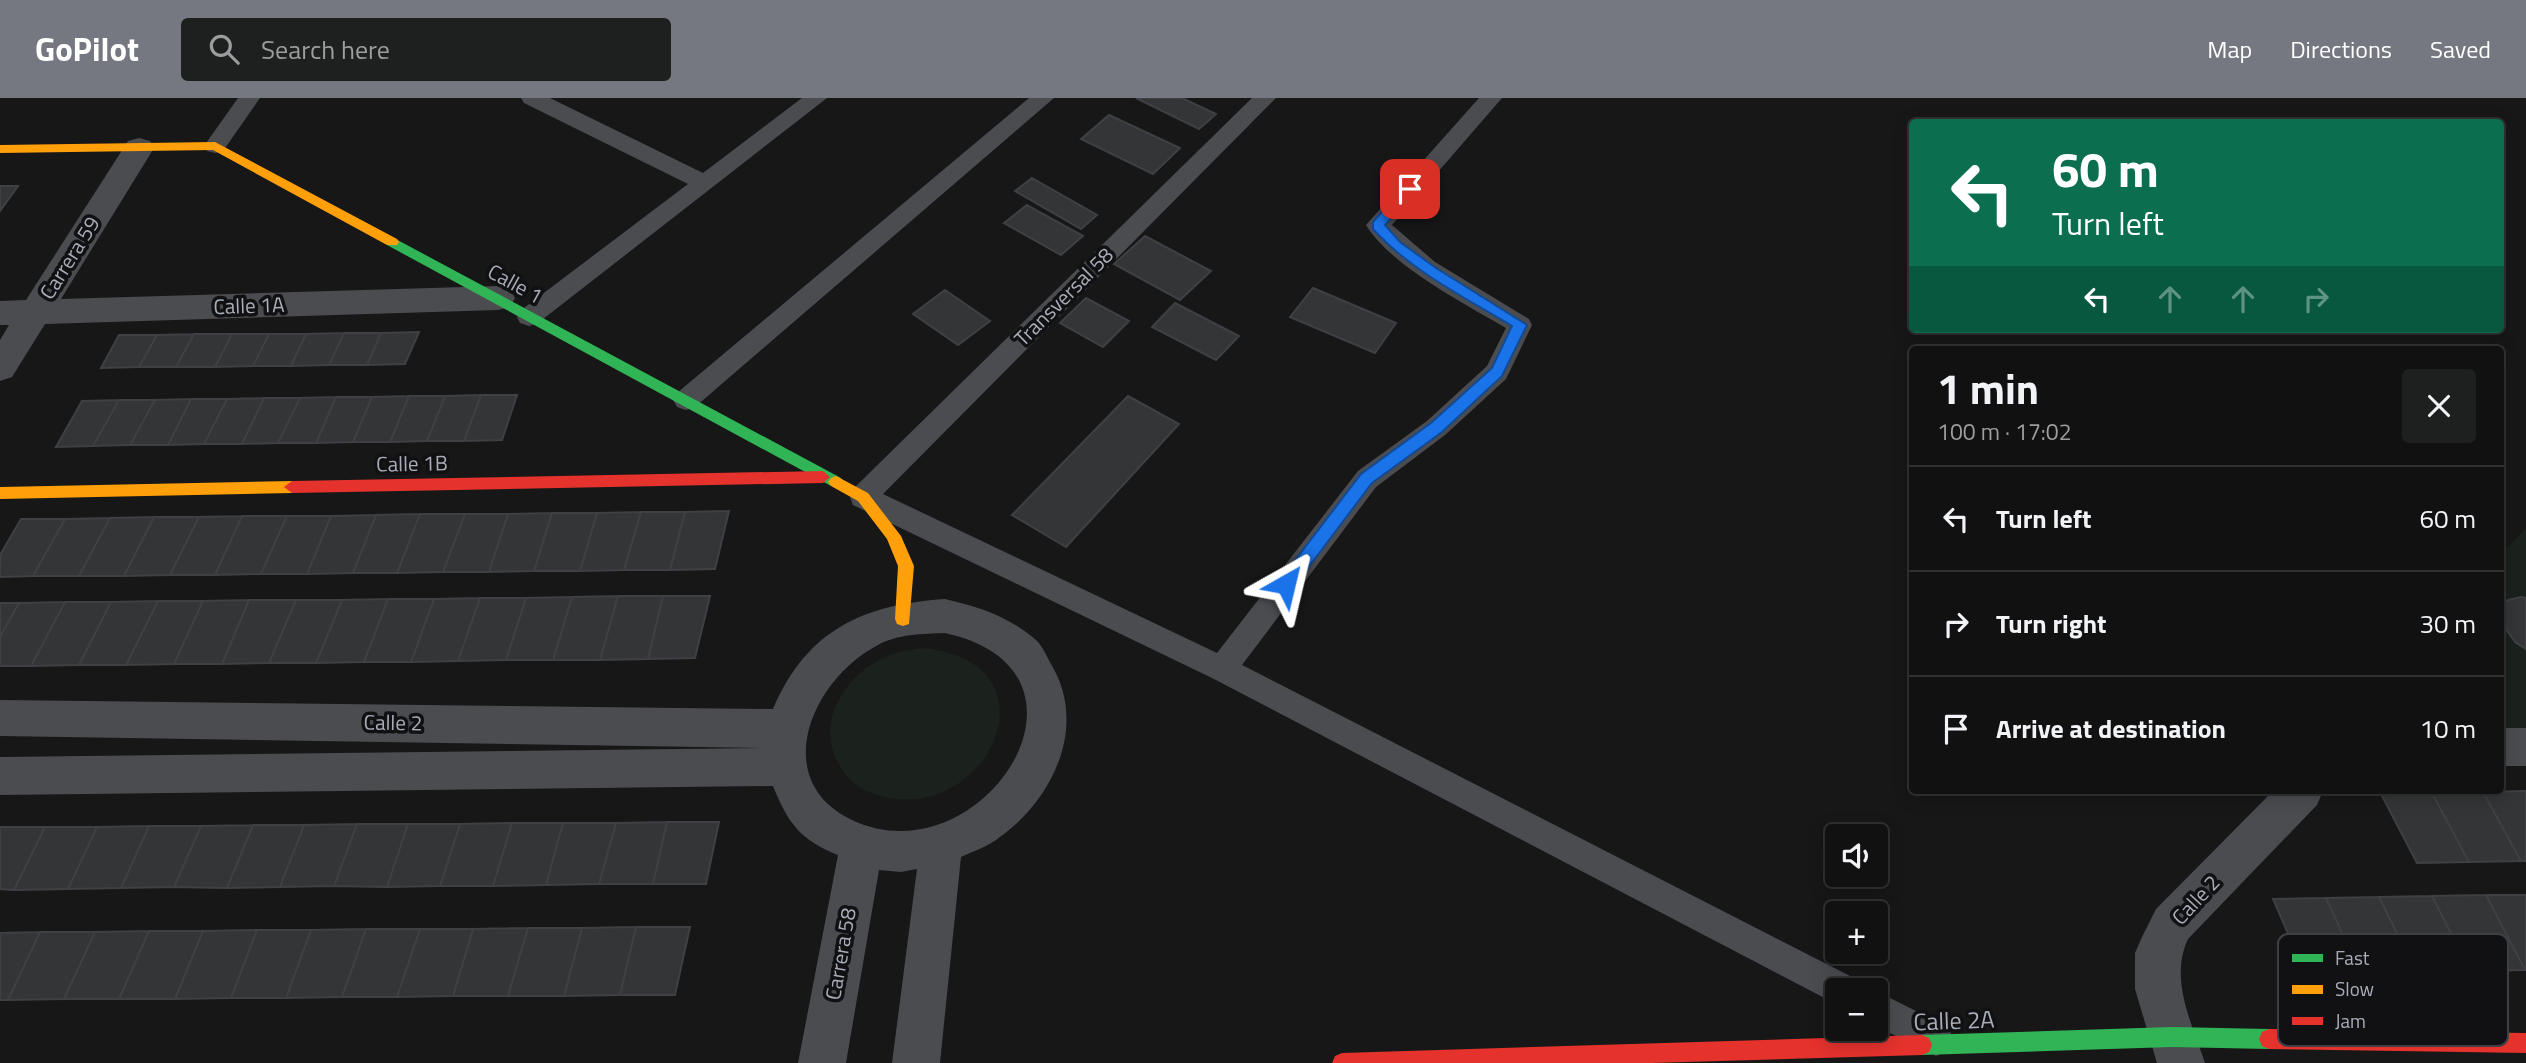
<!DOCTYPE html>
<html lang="en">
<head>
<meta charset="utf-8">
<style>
  :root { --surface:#111; --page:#1e1f1f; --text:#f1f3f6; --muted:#9c9d9f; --line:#303131; --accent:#757880 }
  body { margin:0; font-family:"Titillium Web",sans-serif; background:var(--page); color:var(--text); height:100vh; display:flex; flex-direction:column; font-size:26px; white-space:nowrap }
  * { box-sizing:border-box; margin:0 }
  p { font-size:23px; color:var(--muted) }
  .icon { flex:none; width:38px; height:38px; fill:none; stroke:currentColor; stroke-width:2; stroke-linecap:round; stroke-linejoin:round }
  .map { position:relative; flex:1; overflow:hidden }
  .sheet { position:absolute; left:1909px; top:248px; width:595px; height:448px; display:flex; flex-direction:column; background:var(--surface); border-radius:7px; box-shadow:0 4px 18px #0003,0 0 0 2px var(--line) }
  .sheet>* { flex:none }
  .hud { position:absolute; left:1909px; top:21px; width:595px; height:214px; border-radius:7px; box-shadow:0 4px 18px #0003,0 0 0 2px var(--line); background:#0b6e4f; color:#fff; overflow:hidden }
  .buttons { position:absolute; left:1825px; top:726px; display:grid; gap:14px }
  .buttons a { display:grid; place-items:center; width:63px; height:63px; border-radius:7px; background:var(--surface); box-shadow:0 4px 18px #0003,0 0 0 2px var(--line); font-size:35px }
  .pin { position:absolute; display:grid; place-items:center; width:60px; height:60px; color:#fff; margin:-30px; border-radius:14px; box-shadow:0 4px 10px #0006 }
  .me { position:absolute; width:77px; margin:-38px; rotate:37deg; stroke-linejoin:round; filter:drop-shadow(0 0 5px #0008) }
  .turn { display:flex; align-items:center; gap:24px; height:147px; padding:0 28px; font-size:32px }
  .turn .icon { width:91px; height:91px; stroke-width:2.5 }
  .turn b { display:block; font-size:49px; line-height:60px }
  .lanes { display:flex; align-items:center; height:66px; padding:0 28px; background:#0003; justify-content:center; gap:35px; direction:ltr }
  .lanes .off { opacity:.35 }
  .round { display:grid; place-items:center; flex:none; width:74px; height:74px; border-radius:7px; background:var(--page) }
  .head { display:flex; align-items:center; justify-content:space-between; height:119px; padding:0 28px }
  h1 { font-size:42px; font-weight:700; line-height:52px }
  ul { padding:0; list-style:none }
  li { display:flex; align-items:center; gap:21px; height:105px; padding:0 28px; border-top:2px solid var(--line) }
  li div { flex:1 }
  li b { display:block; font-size:26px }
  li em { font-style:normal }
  header { display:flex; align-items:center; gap:42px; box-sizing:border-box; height:98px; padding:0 35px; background:var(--accent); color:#fff }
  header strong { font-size:33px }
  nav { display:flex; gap:38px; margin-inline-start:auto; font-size:24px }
  .search { width:490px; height:63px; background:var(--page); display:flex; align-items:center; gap:18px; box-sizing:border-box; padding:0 24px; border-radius:7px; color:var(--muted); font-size:26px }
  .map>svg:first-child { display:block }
  .green { fill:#1b211c }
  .building { fill:#343537; stroke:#3f4043; stroke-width:2 }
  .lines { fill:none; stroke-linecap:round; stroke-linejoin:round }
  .lane { fill:#4b4c50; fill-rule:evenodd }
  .street { fill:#4b4c50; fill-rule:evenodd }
  .fast { fill:#30b455; fill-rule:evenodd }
  .slow { fill:#ff9f0a; fill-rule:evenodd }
  .jam { fill:#e5322d; fill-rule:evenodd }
  .route { fill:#1a73e8; stroke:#114b97; stroke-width:2 }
  .labels { text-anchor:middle; stroke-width:7; stroke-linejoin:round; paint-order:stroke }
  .street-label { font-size:21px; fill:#a8adb8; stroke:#111113 }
  .near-street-label { font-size:24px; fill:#a8adb8; stroke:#111113 }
  .key { fill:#111113; stroke:#3e4045; stroke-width:2 }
  .key-label { font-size:19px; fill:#a8adb8 }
</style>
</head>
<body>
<header>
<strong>GoPilot</strong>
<div class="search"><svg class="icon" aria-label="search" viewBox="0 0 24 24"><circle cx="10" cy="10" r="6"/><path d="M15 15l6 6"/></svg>Search here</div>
<nav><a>Map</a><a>Directions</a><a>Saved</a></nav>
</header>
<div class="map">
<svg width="2526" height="965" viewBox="0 0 2526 965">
  <rect width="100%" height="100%" fill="#171717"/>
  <!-- green -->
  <path class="green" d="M2526 430V631L2501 632V456Z
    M922 550C1072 564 979 745 864 692 851 685 842 674 836 661 815 616 853 568 896 555 904 552 914 552 922 550Z"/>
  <!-- building -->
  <path class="building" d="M1136 0H1182L1216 16 1199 31Z
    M1109 17 1180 50 1153 76 1081 41Z
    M1032 80 1097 117 1081 131 1015 93Z
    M0 88H18L0 113Z
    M1027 107 1083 138 1061 157 1004 125Z
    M1145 138 1211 173 1180 202 1114 166Z
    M1313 190 1396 225 1375 255 1290 219Z
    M945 192 990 223 958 247 913 216Z
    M1086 200 1129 223 1103 249 1060 225Z
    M1175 205 1239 238 1216 262 1152 229Z
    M419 234 405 266 367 267 381 235Z
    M344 235H381L367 267H329Z
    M344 235 329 267 291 268 306 236Z
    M194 236H232L215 269H176Z
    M194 236 176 269H139L157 237Z
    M232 236H269L253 268 215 269Z
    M269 236H306L291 268H253Z
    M119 237H157L139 269 101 270Z
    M481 297H517L502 342 464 343Z
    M481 297 464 343H427L445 298Z
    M409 298H445L427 343 390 344Z
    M409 298 390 344H353L372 299Z
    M1128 298 1179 326 1066 449 1012 417Z
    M336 299H372L353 344 316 345Z
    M336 299 316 345H278L300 300Z
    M264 300H300L278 345 242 346Z
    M264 300 242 346H204L227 301Z
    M191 301H227L204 346 168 347Z
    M191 301 168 347H130L155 302Z
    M119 302H155L130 347 93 348Z
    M119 302 93 348 56 349 82 303Z
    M729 413 715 471 670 472 685 414Z
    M641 414H685L670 472H624Z
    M641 414 624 472 580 473 597 415Z
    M552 415H597L580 473H534Z
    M552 415 534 473 489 474 508 416Z
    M420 416 397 475H353L376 417Z
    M420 416H465L443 474 397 475Z
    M465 416H508L489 474H443Z
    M376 417 353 475 307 476 331 418Z
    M242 418 215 477H170L199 419Z
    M242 418H287L261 476 215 477Z
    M287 418H331L307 476H261Z
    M154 419H199L170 477 124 478Z
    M154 419 124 478H79L110 420Z
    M110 420 79 478H33L65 421Z
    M21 421H65L33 478 0 479V457Z
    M618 498H663L648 561 600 562Z
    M618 498 600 562H553L572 499Z
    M663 498H710L695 560 648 561Z
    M572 499 553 562H506L526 500Z
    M2521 499 2526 500V551L2515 544 2501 524V508L2508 502Z
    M480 500H526L506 562 458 563Z
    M480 500 458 563 411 564 434 501Z
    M388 501H434L411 564H364Z
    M388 501 364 564 316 565 342 502Z
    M249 502H296L269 565 222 566Z
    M249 502 222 566H174L203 503Z
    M296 502H342L316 565H269Z
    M158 503H203L174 566 126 567Z
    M158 503 126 567H79L111 504Z
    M65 504H111L79 567 31 568Z
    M65 504 31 568H0V539L19 505Z
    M0 505H19L0 539Z
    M2526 693V763H2521L2483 694Z
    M2483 694 2521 763 2469 764 2432 695Z
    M2432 695 2469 764 2417 765 2381 696Z
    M667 724 653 786H599L616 725Z
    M667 724H719L706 786H653Z
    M512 725H563L546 787 493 788Z
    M512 725 493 788H440L460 726Z
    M563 725H616L599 786 546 787Z
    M357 726 334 788 280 789 304 727Z
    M357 726H408L387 789 334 788Z
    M408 726H460L440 788 387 789Z
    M253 727 227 790 174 789 201 728Z
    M253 727H304L280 789 227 790Z
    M149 728 121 790 68 791 97 729Z
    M149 728H201L174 789 121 790Z
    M0 729H45L14 792 0 791Z
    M45 729H97L68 791 14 792Z
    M2486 797H2526V872H2525Z
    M2486 797 2525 872 2470 873 2432 798Z
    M2432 798 2470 873 2416 874 2379 799Z
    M2379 799 2416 874 2361 876 2326 800Z
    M2326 800 2361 876 2306 877 2273 801Z
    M636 829 620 897 564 898 582 830Z
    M636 829H690L675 897H620Z
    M528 830 508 898H453L473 831Z
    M528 830H582L564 898H508Z
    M366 831H420L397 899H342Z
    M366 831 342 899 286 900 311 832Z
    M420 831H473L453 898 397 899Z
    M257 832H311L286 900H231Z
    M257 832 231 900 175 901 203 833Z
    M149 833H203L175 901H119Z
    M149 833 119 901H64L95 834Z
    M40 834H95L64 901 8 902Z
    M40 834 8 902H0V835Z"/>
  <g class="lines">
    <!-- lane -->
    <path class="lane" d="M238 0H260L223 53 215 55 207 53 204 48Z
      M521 0H550L703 75 802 0H827L538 225 529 228 520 225 517 219 520 213 688 86 524 5Z
      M1029 0H1054L695 309 686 312 677 309 673 302 677 295Z
      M1252 0H1276L883 396 1217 555 1358 373 1427 323 1487 268 1506 230C1465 206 1391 168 1366 127L1479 0H1502L1392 127 1435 164 1529 221 1532 227 1506 281 1445 337 1376 389 1242 567 1854 880 1858 892H1838V907L1212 580 853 407 850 399 853 391Z
      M1876 893 1948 929 1953 941 1948 953 1936 958 1876 928Z"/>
    <!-- street -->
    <path class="street" d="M139 40 150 43 154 50 61 201 498 188 510 191 515 200 510 209 498 212 45 226 12 279 0 283V242L9 227H0V203L26 202 128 43Z
      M945 501C980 509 1010 519 1037 543 1043 549 1047 559 1051 566 1088 627 1054 700 1000 739 989 748 974 753 961 759L940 965H892L917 771 901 774 879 772 846 965H798L838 757C800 742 788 725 773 688L0 697V659L765 650 0 638V602L773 611C807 532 862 507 945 501ZM945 535C1119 573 981 783 852 722 768 682 812 581 878 547 897 536 923 536 945 535Z
      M2501 630H2526V668H2501Z
      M2273 693H2323L2317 707 2188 841C2169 881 2192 926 2205 965H2157L2135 891V855L2142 839 2156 811Z"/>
    <!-- fast -->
    <path class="fast" d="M392 139 841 380 844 384 841 388H831L387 147V141Z
      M2172 929 2269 931 2276 934 2279 941 2276 948 2269 951 2172 949 1922 957 1915 954 1912 947 1915 940 1922 937Z"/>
    <!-- slow -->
    <path class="slow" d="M215 44 397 141 399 144 397 147H387L213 52 0 55V47Z
      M836 378 868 395 901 438 914 468 909 526 903 528 897 526 895 521 898 468 887 441 858 403 831 388 828 384 831 380Z
      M292 383 300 389 292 395 0 401V389Z"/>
    <!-- jam -->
    <path class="jam" d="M823 373 830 379 823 385 292 395 284 389 292 383Z
      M2269 931 2526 935V955L2269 951 2262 948 2259 941 2262 934Z
      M1922 937 1929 940 1932 947 1929 954 1922 957 1652 965H1332L1335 958 1342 955Z"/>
  </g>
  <!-- route -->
  <path class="route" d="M1410 87 1416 91 1415 94 1385 127 1400 144 1436 170 1527 227 1502 278 1442 334 1372 385 1292 491H1280L1278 486 1280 482 1361 376 1431 325 1492 270 1512 228C1464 199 1411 173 1373 131V124L1405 88Z"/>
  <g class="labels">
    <!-- street labels -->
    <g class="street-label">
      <text transform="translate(70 160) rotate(-58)" y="7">Carrera 59</text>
      <text transform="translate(515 186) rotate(29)" y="7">Calle 1</text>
      <text transform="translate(1064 199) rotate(-45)" y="7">Transversal 58</text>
      <text transform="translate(249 208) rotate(-2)" y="7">Calle 1A</text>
      <text transform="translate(412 366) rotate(-1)" y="7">Calle 1B</text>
      <text transform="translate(393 625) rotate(1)" y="7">Calle 2</text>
      <text transform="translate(2196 802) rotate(-47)" y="7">Calle 2</text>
      <text transform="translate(841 856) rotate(-80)" y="7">Carrera 58</text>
    </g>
    <!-- near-street labels -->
    <g class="near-street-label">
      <text transform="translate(1954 923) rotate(-2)" y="8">Calle 2A</text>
    </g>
  </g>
  <!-- legend -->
  <rect x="2278" y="836" width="230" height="112" rx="10" class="key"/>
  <rect x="2292" y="856" width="31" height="8" fill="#30b455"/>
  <rect x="2292" y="887" width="31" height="9" fill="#ff9f0a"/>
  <rect x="2292" y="919" width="31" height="8" fill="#e5322d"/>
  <g class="key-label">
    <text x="2335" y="867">Fast</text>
    <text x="2335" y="898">Slow</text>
    <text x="2335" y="930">Jam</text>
  </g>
</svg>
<div class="buttons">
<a><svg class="icon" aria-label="sound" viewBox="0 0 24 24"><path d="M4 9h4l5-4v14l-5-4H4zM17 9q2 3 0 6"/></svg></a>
<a>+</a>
<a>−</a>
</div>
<div class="pin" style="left:1410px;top:91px;background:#d93025"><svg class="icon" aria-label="arrive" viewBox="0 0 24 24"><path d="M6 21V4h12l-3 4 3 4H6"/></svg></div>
<svg class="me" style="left:1286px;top:486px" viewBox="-20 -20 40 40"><path d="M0-17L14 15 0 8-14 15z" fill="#1a73e8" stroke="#fff" stroke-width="4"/></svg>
<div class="hud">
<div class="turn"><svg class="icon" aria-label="left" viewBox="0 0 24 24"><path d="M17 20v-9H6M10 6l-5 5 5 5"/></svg><div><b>60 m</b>Turn left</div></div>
<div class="lanes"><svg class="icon" aria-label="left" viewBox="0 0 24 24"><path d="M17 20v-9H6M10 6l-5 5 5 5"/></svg><svg class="icon off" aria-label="ahead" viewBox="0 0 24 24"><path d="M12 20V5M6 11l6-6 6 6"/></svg><svg class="icon off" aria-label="ahead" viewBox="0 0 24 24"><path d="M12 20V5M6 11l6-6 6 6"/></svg><svg class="icon off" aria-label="right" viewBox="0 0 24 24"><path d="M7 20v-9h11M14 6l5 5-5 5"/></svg></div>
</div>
<section class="sheet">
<div class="head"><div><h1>1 min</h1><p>100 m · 17:02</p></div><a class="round"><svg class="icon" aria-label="close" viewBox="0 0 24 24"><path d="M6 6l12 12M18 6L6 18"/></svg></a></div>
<ul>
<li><svg class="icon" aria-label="left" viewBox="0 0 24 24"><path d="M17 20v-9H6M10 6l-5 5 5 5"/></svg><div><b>Turn left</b></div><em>60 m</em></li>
<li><svg class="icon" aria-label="right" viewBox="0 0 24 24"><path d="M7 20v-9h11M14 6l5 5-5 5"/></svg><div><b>Turn right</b></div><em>30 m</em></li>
<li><svg class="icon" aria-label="arrive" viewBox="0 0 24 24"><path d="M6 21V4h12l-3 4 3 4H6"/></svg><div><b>Arrive at destination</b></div><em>10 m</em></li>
</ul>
</section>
</div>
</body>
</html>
